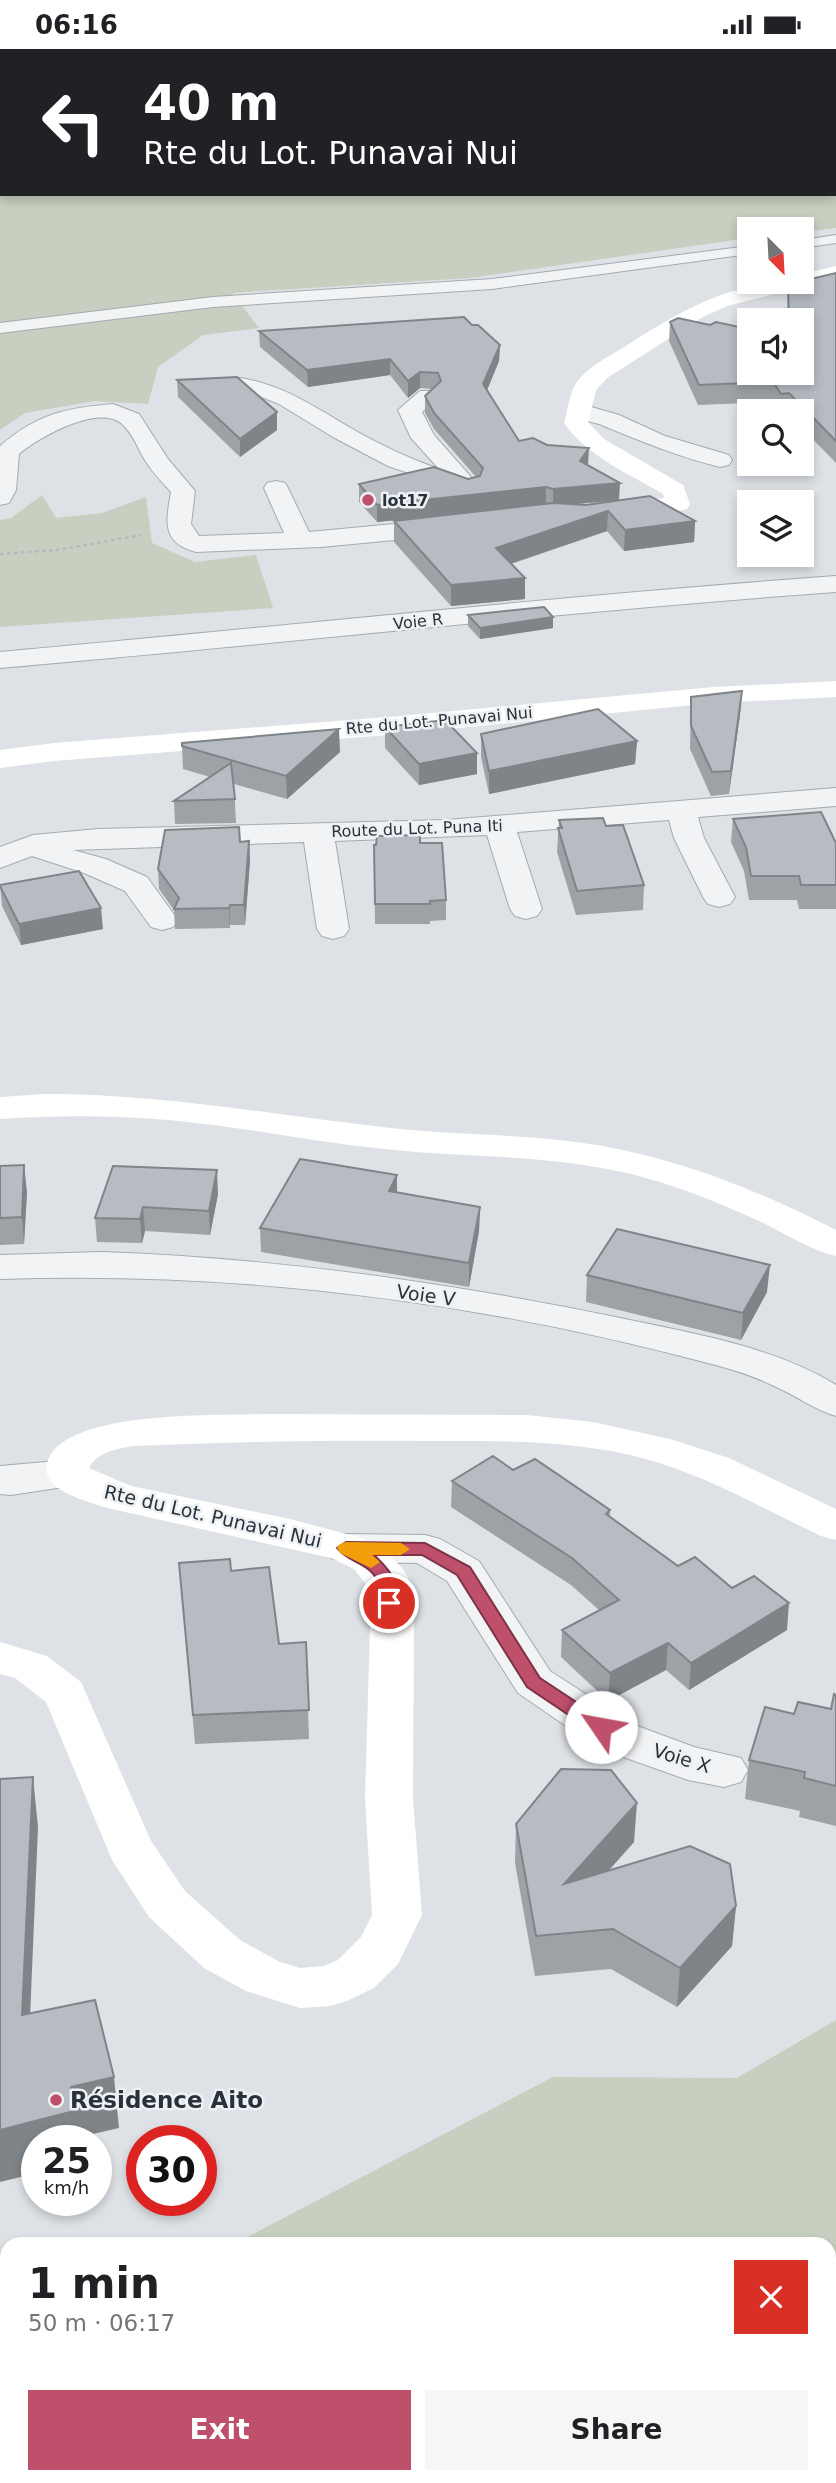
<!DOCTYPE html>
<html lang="en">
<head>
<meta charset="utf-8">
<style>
  :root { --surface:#fff; --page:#f6f6f6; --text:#202124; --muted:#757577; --accent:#be506c }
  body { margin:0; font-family:"DejaVu Sans",sans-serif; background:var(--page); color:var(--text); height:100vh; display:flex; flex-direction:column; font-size:26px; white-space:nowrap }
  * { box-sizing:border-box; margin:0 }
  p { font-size:23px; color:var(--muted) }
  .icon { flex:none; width:38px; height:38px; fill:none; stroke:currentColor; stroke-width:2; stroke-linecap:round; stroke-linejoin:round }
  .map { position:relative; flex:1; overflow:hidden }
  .details { position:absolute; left:0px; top:2188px; width:836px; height:247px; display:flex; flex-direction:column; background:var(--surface); border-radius:21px 21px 0 0; box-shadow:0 4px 10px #0003 }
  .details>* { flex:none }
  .guide { position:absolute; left:0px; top:0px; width:836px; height:147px; box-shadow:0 4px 10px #0003; background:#202124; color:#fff; overflow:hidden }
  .needle { width:46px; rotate:156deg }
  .buttons { position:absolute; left:737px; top:168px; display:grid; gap:14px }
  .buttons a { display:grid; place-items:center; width:77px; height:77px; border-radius:0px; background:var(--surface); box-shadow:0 4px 10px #0003; font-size:35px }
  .speed { position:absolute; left:21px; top:2076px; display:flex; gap:14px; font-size:35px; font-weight:700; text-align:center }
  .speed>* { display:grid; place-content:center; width:91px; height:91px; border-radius:50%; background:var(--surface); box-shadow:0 4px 10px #0003; line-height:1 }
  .speed small { font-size:18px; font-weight:400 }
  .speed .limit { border:10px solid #d22; background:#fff; color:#111 }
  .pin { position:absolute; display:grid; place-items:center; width:60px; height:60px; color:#fff; margin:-30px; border:4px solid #fff; border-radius:50%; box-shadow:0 2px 7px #0007 }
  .me { position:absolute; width:77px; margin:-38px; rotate:303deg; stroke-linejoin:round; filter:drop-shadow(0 0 5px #0008) }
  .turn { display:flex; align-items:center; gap:24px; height:147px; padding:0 28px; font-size:32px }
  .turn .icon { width:91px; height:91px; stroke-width:2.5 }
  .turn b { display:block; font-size:49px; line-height:60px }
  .round { display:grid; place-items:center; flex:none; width:74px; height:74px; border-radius:0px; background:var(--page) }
  .overview { display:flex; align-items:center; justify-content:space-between; height:119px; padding:0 28px }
  h1 { font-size:42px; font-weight:700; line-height:52px }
  .cta { display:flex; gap:14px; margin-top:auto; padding:14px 28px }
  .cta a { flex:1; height:80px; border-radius:0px; background:var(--accent); color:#fff; font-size:28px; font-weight:700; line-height:80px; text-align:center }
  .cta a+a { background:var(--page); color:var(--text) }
  .status { display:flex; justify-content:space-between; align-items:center; height:49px; padding:0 35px; background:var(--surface); direction:ltr }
  .status svg { height:19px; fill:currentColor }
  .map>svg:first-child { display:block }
  .green { fill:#c6cfc0 }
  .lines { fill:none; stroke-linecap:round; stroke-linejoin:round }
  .lane-casing { stroke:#a4aaaf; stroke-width:2 }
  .street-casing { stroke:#a4aaaf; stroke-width:2 }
  .path { stroke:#b5b9bd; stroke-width:2.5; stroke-dasharray:3.5 3.5; stroke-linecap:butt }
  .lane { fill:#f1f3f5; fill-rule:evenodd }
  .street { fill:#f1f3f5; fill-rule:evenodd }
  .secondary { fill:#fff; fill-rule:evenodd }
  .wall { fill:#9da2a7; fill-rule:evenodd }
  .shaded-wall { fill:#7f8488 }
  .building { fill:#b6bcc2; stroke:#7f8488; stroke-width:2 }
  .route { fill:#be506c; stroke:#7c3446; stroke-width:2 }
  .slow { fill:#f59e0b }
  .poi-dot { fill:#be506c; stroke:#eef1f4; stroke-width:2.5 }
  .labels { text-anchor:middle; stroke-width:5; stroke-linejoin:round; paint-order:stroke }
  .far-poi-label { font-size:16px; font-weight:bold; fill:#29323b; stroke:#eef1f4; text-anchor:start }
  .far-street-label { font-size:16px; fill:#29323b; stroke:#eef1f4 }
  .street-label { font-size:19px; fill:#29323b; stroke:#eef1f4 }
  .near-poi-label { font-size:23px; font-weight:bold; fill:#29323b; stroke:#eef1f4; text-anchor:start }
</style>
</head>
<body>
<div class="status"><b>06:16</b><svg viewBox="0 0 49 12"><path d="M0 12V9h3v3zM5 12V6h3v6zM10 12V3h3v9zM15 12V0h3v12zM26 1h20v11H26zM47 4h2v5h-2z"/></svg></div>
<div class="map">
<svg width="836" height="2434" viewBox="0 0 836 2434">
  <rect width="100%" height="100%" fill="#dee2e6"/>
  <!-- green -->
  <path class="green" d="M443 0H836V179L802 183V180H749V189L470 229 232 244 259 279 203 286 158 318 148 355 95 352 25 364 0 381V53L2 145H835V2H432Z
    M42 446 56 469 102 464 146 448 152 494 195 513 256 506 273 559 0 578V471L11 469Z
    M836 1971V2434H0V2258L7 2256V2427H830V2194H236L553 2028 737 2029Z"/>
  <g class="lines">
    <!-- lane casing -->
    <g class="lane-casing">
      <path id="lane" d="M836 186V194L802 199V191Z
        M749 197V205L492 240 213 258 0 284V274L213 248 492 230Z"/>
    </g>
    <!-- street casing -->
    <g class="street-casing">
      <path id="street" d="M240 329C283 336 313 357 349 378 378 395 408 409 439 420L411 389 398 361 420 342H436L439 347 422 363 434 386 479 437 476 442 467 444 388 417 333 388 279 355 254 345 232 341 229 336 232 331Z
        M113 355 139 365 168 410 195 442 191 475 199 487 284 484 264 439 267 434 276 432 285 434 288 439 309 483 447 470 456 473 460 478 456 483 447 486 321 498 196 503C161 494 166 472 171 443 162 433 153 424 146 413 139 402 133 385 123 376 100 353 38 389 19 405L16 441 9 454 0 456V397C37 365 65 359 113 355Z
        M581 355 619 366 665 387 729 406 732 411 729 416 720 418C679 408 643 393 604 377 593 372 576 372 569 362L573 357Z
        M836 527V543C557 563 279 595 0 619V603C279 578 557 547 836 527Z
        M836 739V757L698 768 704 789 735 848 730 855 719 858 708 855 703 848 674 789 669 771 517 783 542 860 537 867 526 870 515 867 510 860 487 786 335 792 349 880 344 887 333 890 322 887 317 880 304 793 73 801 106 810 147 828 178 871 173 878 162 881 151 878 125 842 84 824 32 807 0 819V798L33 786 98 780 446 771Z
        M101 1203C278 1209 452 1234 625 1270 696 1285 774 1298 836 1336V1367C814 1361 796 1346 774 1337 752 1326 728 1319 704 1313 475 1252 237 1222 0 1230V1206Z
        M68 1411 83 1415 89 1425 83 1435 11 1446 0 1445V1417Z
        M346 1485 425 1486 440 1490 479 1512 550 1622 632 1675 694 1698 741 1709 748 1721 741 1733 724 1738 688 1731 598 1699 518 1644 447 1532 417 1514 346 1513 331 1509 324 1499 331 1489Z"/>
    </g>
    <!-- path -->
    <path class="path" d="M0 505 57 501 141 486"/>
    <!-- lane -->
    <use href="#lane" class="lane"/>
    <!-- street -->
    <use href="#street" class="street"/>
    <!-- secondary -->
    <path class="secondary" d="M836 217V229L727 257 703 268 607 329 596 341 588 373 604 390 683 436 690 455 687 460 678 462 616 470 607 467 603 462 607 457 664 449 663 445C629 425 587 407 564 374 567 363 569 348 574 338 584 319 607 309 624 298 685 260 727 233 802 233V225Z
      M836 632V648L714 654 388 686 54 712 0 719V701L54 694 388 668 714 638Z
      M45 1045C159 1045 269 1065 382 1078 455 1087 530 1084 603 1097 685 1112 762 1143 836 1181V1207C809 1201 785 1184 759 1172 718 1153 675 1136 631 1125 550 1105 466 1109 384 1100 315 1093 248 1079 179 1072 119 1066 60 1066 0 1070V1048Z
      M264 1365 527 1366 593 1373 670 1390 729 1409 836 1460V1491L821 1487C764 1460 707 1427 646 1410 572 1390 495 1392 419 1392 324 1391 229 1393 133 1397 117 1400 97 1403 89 1419L131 1437 290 1470 361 1489 384 1500 403 1520 409 1530 414 1578 413 1749 422 1866 398 1915 374 1939 349 1951 331 1957 300 1959 246 1942 204 1919 149 1868 112 1811 46 1653 15 1629 0 1625V1593L47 1607 81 1633 151 1792 185 1842 240 1891 280 1913 300 1919 324 1917 338 1911 361 1888 372 1866 365 1749 370 1578 365 1534 354 1520 331 1509 107 1459C88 1452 41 1442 47 1415 59 1360 220 1367 264 1365Z"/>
  </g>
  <!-- wall -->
  <path class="wall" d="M836 224V414L802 379V362H777L771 353 698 356 669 292 670 273 710 276 802 324V271H787L788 235Z
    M472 276 500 296 499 312 487 341 519 392 588 416 619 451 695 472 694 493 624 502 607 482 511 515 525 550 451 557 394 493V472L461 464 377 473 359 453V435L468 430 476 428 434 380 425 364V347L432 340 420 339 408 349 390 326 308 338 260 298 259 282ZM617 452 586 456 576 455Z
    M177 331 277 381 240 408 178 348Z
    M468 566 553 579 480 590 468 577Z
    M742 642 740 665 729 745 711 747 690 700 691 648Z
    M385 678 477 725 419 736 385 699Z
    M481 685 637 692 635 715 489 745 481 708Z
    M182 697 340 703 287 750 234 735 236 774 175 775 174 752 210 728 183 720Z
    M733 770 836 794V860H799L797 851H749L744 822 731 793Z
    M559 771 606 777 644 836 643 861 576 866 557 803Z
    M249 792 250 812 245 876H230V879L175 880 174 861 159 840 158 820 240 793Z
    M420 794 446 851V871L430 872V875H375L374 796Z
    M0 836 103 880 21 896 2 857Z
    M0 1117 27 1143 24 1195 0 1196Z
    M113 1117 218 1145 210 1186 145 1182 142 1194 97 1193 95 1169Z
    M397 1126V1143L480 1158 479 1182 469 1238 261 1203 260 1179Z
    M587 1226 767 1243 741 1291 586 1253Z
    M513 1421 610 1461V1468L678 1517 732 1539 787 1581 689 1641 666 1621 608 1652 561 1608 562 1581 599 1561 571 1536 451 1458 452 1432Z
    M179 1514 231 1522 279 1595 306 1593 309 1690 195 1695Z
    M836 1646V1777L799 1768 800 1762 745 1750 749 1711 794 1665 831 1660Z
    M516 1775 634 1793 609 1821 736 1857 732 1897 677 1958 611 1920 535 1927 515 1814Z"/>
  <!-- shaded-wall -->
  <path class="shaded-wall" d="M500 296 499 312 483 351V335Z
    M390 310V326L308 338 307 321Z
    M420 323V339L408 349V332Z
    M277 363V381L240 408V390Z
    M589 399 588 416 579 429 580 412Z
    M620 434 619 451 553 457V440Z
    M546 438V455L377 473V456Z
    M608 462 607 482 495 520 496 499Z
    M695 472 694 493 624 502 625 481Z
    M525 529V550L451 557V536Z
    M553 568V579L480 590V579Z
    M742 642 740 665 729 745 731 722Z
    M339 680 340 703 287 750 286 727Z
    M637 692 635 715 489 745V722Z
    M477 704V725L419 736V715Z
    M249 792 250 812 245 876 244 856Z
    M230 856V879L229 859Z
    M101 859 103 880 21 896 19 875Z
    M24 1116 27 1143 24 1195 22 1168Z
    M217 1121 218 1145 210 1186 209 1162Z
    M397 1126V1151L389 1142Z
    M143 1158 145 1182 142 1194 140 1170Z
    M480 1158 479 1182 469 1238V1214Z
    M770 1216 767 1243 741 1291 743 1264Z
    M789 1554 787 1581 689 1641 691 1614Z
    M668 1594 666 1621 608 1652 610 1624Z
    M33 1728 38 1778 28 2017 22 1966Z
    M637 1754 634 1793 562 1874 564 1835Z
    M736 1857 732 1897 677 1958 680 1919Z
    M114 2028 119 2079 80 2088 81 2091H37V2124L0 2133V2081L71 2038Z"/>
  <!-- building -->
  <path class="building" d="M836 224V392L789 344 781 345 773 333 699 336 670 273 678 269 710 276 716 273 749 280V324H802V271H789L788 235 802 233V232Z
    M464 268 472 276H478L500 296 483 335 519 392 533 389 547 396 589 399 580 412 620 434 553 440 546 438 377 456 359 435 434 418 468 430 480 427 483 419 434 364 425 347 441 332 438 324 420 323 408 332 390 310 307 321 259 282Z
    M237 328 277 363 240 390 177 331Z
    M650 447 695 472 625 481 608 462 496 499 525 529 451 536 394 472 553 454 586 456Z
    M544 558 553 568 480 579 468 566Z
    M742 642 731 722 712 723 691 677V648Z
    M598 660 637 692 489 722 481 685Z
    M445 671 477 704 419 715 385 678Z
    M339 680 286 727 182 697V694Z
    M231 714 235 750 174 752Z
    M821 763 836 794V836H801L799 827H751L746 798 733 770Z
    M603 769 606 777 623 776 644 836 577 842 558 779H562L559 771Z
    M239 778 240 793 249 792 244 856H230L229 859 174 860 179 849 158 820 165 781Z
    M420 786V794H442L446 851 430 852V855H375L374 796H376L377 787Z
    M79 822 101 859 19 875 0 837V836Z
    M300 1110 397 1126 389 1142 480 1158 469 1214 260 1179Z
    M24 1116 22 1168 0 1169V1117Z
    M113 1117 217 1121 209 1162 143 1158 140 1170 95 1169Z
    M617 1180 770 1216 743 1264 587 1226Z
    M493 1407 513 1421 535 1410 610 1461 606 1465 678 1517 695 1508 732 1539 754 1527 789 1554 691 1614 668 1594 610 1624 562 1581 619 1551 572 1509 452 1432Z
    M230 1510 231 1522 269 1518 279 1595 306 1593 309 1661 193 1666 179 1514Z
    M834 1645 836 1646V1737L804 1729 805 1723 749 1711 765 1658 794 1665 798 1653 831 1660Z
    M561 1720 611 1721 637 1754 564 1835 690 1797 730 1815 736 1857 680 1919 613 1880 536 1887 516 1775Z
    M33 1728 22 1966 95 1951 114 2028 71 2038 78 2061 0 2081V1730Z"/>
  <!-- route -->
  <path class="route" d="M346 1493 425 1494 470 1518 540 1629 608 1674 611 1678 608 1683H594L527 1638 457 1526 422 1506H374C388 1519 405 1538 396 1558H383C378 1550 381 1539 377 1531 369 1514 347 1513 337 1499Z"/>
  <!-- slow -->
  <path class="slow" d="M346 1493 401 1494 410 1500 401 1506H372L380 1513 371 1519 340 1504 337 1499 340 1495Z"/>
  <!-- markers -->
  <g class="poi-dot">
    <circle cx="368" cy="451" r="7"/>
    <circle cx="56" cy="2051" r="7"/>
  </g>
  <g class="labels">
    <!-- far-poi labels -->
    <g class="far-poi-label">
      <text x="382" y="457">lot17</text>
    </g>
    <!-- far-street labels -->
    <g class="far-street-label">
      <text transform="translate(418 572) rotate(-6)" y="6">Voie R</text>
      <text transform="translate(439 671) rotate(-5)" y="6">Rte du Lot. Punavai Nui</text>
      <text transform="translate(417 779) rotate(-2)" y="6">Route du Lot. Puna Iti</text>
    </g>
    <!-- street labels -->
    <g class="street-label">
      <text transform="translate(426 1246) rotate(8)" y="7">Voie V</text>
      <text transform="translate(213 1467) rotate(13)" y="7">Rte du Lot. Punavai Nui</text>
      <text transform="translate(682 1709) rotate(17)" y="7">Voie X</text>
    </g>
    <!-- near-poi labels -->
    <g class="near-poi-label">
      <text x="70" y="2059">Résidence Aito</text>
    </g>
  </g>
</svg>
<div class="buttons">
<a><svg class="needle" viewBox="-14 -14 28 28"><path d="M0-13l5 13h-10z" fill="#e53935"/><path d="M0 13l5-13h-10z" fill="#757577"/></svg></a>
<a><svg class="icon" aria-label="sound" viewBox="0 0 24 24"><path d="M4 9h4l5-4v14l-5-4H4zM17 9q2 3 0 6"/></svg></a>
<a><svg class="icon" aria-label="search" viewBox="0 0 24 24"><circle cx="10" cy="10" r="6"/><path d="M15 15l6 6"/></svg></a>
<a><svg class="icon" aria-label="layers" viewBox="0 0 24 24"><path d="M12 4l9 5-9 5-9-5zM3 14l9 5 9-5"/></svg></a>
</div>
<div class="speed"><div>25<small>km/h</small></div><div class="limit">30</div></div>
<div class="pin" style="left:389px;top:1554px;background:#d93025"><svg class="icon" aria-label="arrive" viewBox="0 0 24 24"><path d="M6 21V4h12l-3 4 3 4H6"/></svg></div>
<svg class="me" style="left:601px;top:1678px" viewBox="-20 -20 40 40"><circle r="19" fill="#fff"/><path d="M0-13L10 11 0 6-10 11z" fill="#be506c"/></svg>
<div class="guide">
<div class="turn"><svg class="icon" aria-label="left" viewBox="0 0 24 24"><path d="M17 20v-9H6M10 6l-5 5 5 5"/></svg><div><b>40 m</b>Rte du Lot. Punavai Nui</div></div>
</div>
<section class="details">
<div class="overview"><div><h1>1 min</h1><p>50 m · 06:17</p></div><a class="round" style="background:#d93025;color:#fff"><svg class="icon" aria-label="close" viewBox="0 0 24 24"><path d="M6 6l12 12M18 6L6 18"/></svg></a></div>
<div class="cta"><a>Exit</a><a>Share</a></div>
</section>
</div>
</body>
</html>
